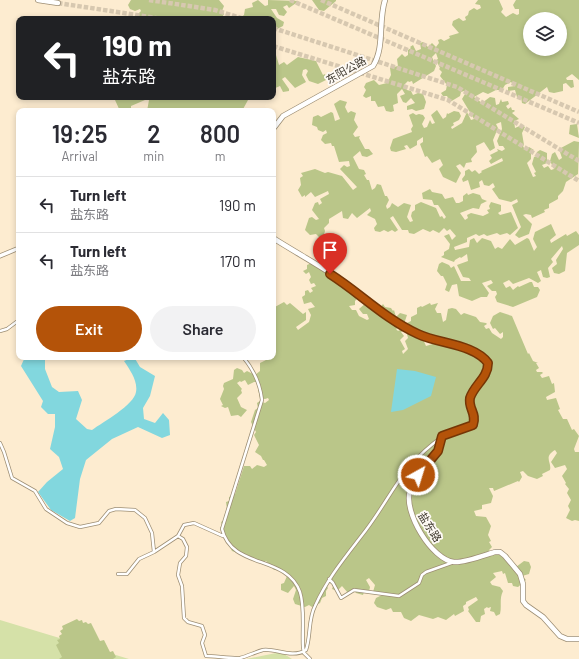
<!DOCTYPE html>
<html lang="en">
<head>
<meta charset="utf-8">
<style>
  :root { --surface:#fff; --page:#f2f2f3; --text:#2b2b33; --muted:#7c7c81; --line:#e1e1e2; --accent:#b45309 }
  body { margin:0; font-family:Barlow,"Noto Sans SC",sans-serif; background:var(--page); color:var(--text); height:100vh; display:flex; flex-direction:column; font-size:15px; white-space:nowrap }
  * { box-sizing:border-box; margin:0 }
  p { font-size:13px; color:var(--muted) }
  .icon { flex:none; width:22px; height:22px; fill:none; stroke:currentColor; stroke-width:2; stroke-linecap:round; stroke-linejoin:round }
  .map { position:relative; flex:1; overflow:hidden }
  .panel { position:absolute; left:16px; top:108px; width:260px; height:252px; display:flex; flex-direction:column; background:var(--surface); border-radius:8px; box-shadow:0 2px 6px #0003 }
  .panel>* { flex:none }
  .banner { position:absolute; left:16px; top:16px; width:260px; height:84px; border-radius:8px; box-shadow:0 2px 6px #0003; background:#202124; color:#fff; overflow:hidden }
  .fabs { position:absolute; left:523px; top:12px; display:grid; gap:8px }
  .fabs a { display:grid; place-items:center; width:44px; height:44px; border-radius:50%; background:var(--surface); box-shadow:0 2px 6px #0003; font-size:20px }
  .pin { position:absolute; display:grid; place-items:center; width:34px; height:34px; color:#fff; margin:-41px -17px; border-radius:50% 50% 50% 0; rotate:-45deg; box-shadow:0 0 4px #0007 }
  .pin .icon { rotate:45deg }
  .me { position:absolute; width:44px; margin:-22px; rotate:39deg; stroke-linejoin:round; filter:drop-shadow(0 0 3px #0008) }
  .turn { display:flex; align-items:center; gap:14px; height:84px; padding:0 20px; font-size:18px }
  .turn .icon { width:52px; height:52px; stroke-width:2.5 }
  .turn b { display:block; font-size:28px; line-height:34px }
  .eta { display:flex; justify-content:space-evenly; align-items:center; height:68px; text-align:center }
  .eta b { font-size:24px; font-weight:600; line-height:28px }
  .button { display:flex; gap:8px; margin-top:auto; padding:8px 20px }
  .button a { flex:1; height:46px; border-radius:24px; background:var(--accent); color:#fff; font-size:16px; font-weight:600; line-height:46px; text-align:center }
  .button a+a { background:var(--page); color:var(--text) }
  ul { padding:0; list-style:none }
  li { display:flex; align-items:center; gap:12px; height:56px; padding:0 20px; border-top:1px solid var(--line) }
  li div { flex:1 }
  li b { display:block; font-size:15px }
  li em { font-style:normal }
  .map>svg:first-child { display:block }
  .green { fill:#d5e1a8 }
  .forest { fill:#bac689; fill-rule:evenodd }
  .water { fill:#82d7de }
  .lines { fill:none; stroke-linecap:round; stroke-linejoin:round }
  .highway-tunnel { stroke:#d7c8b0; stroke-width:4.5; stroke-dasharray:4.5 2; stroke-linecap:butt }
  .street-casing { stroke:#9d8e74; stroke-width:4 }
  .secondary-casing { stroke:#9d8e74; stroke-width:5 }
  .highway-casing { stroke:#9d8e74; stroke-width:6 }
  .street { stroke:#fff; stroke-width:2.5 }
  .secondary { stroke:#fff; stroke-width:3.5 }
  .highway { stroke:#fff; stroke-width:4.5 }
  .route-casing { stroke:#753606; stroke-width:10 }
  .route { stroke:#b45309; stroke-width:7 }
  .labels { text-anchor:middle; stroke-width:3.5; stroke-linejoin:round; paint-order:stroke }
  .street-label { font-size:11px; fill:#3f392e; stroke:#fffbf6 }
</style>
</head>
<body>
<div class="map">
<svg width="579" height="659" viewBox="0 0 579 659">
  <rect width="100%" height="100%" fill="#fdecd0"/>
  <!-- green -->
  <path class="green" d="M0 620 129 659H0Z
    M281 652 292 659H246Z"/>
  <!-- forest -->
  <path class="forest" d="M131 0H219L224 6 222 11 224 14 221 19H159L157 17 155 19H139L137 15 141 11 140 9 135 11 130 9 128 5Z
    M258 0 265 6 268 5V0L299 1 289 8 287 5 283 7 287 12 284 16 279 15 276 9H271L277 18 284 22 283 26 277 29 273 25V19H238L244 15 245 9 253 7 252 3Z
    M312 0H336V1L324 11 319 10Z
    M478 0H499L503 9 501 12 506 17 513 13 517 15 519 14V9H515L513 5 516 0H579V80L572 74 566 78 567 80H573L574 87 571 88 566 83 563 84V91L554 93 549 92 547 87 525 104 522 103 521 97H517L515 90 508 91V87L515 86 511 82 505 85 502 90H496L488 94 483 92 474 97 482 103 490 97 495 98 496 105 499 104 501 99 502 102 508 101 509 104 506 106 508 109 511 107 512 110H514L515 111 512 113 519 119 514 121 515 128 522 125 525 127 522 133 524 145 523 146 525 150 529 147 534 150 531 151V159L527 163 533 177 536 176 534 173 536 172 532 164 534 157 537 156V152L540 150 547 153V163L542 165 544 168 548 166 551 170 554 169 550 161 552 154 555 152 559 160 562 158 559 149 574 141 579 142 578 174 566 182 563 191 558 196V199L549 204V208L544 210 545 212 532 218 531 215 526 214 523 215 532 224 529 234 519 238 515 235 521 227 512 205 518 202 517 199 511 202 499 199 492 189 495 187 493 183 489 186 484 185 482 180 479 182 480 187 471 190 468 180 463 182 462 179 465 175V171L469 169 472 172 475 170 479 174 482 172 481 171 503 161 502 158 491 164 489 161 492 158 490 155 498 151 497 149 502 151 505 149 503 146H499L497 141 502 129 501 122 496 124 498 128 493 140 495 148 490 151 484 142 476 146 477 152 471 159 472 162 466 163 464 168 460 164 456 166 461 173 456 183 443 177 439 169 443 165 440 159 432 163 427 156 425 157 420 144 423 142V137L417 141V145L410 149 407 145 404 146 406 149 396 152 391 151 390 148 393 139 412 132 411 129 413 126 409 115 413 113 416 115 419 114 423 115 425 118 422 124 424 128 427 127 430 120 432 124 435 123 431 115 437 110 443 119 446 117 447 113 448 114 454 111 459 112 461 116 459 120 453 123 454 125 451 127 452 129 462 123 467 112 471 120 474 119 462 99 465 94 464 91 461 92 460 96 450 102 447 96H443L441 93 446 90 447 85 440 76 442 72 439 69 440 68 436 60 438 59 436 53 432 57 436 66 434 71 413 84 412 81 409 82 408 81 404 85 407 90 411 91 413 95 418 93 423 94 426 102 424 109 416 111 412 109 407 110V106L415 103 411 98 406 103 403 102 400 96 405 94 402 89 397 94 398 103 393 105 394 111 391 112 386 111 384 106 378 107 375 101H371V96L366 98 363 96 366 90 364 87 366 83 374 80 379 85 387 83 391 75 390 68 398 66 397 59 402 54 405 57 408 55V50L411 48 410 47 413 45 416 51 421 49 420 43 423 42 428 47 432 43 436 47 439 43 438 40 441 39 444 41 450 38 449 36 459 33 452 25 453 21 459 18 463 21 466 20 465 17 468 15 469 11 474 8 477 10 481 8 480 5 475 4ZM530 19H560V49H530Z
    M273 53 274 55H276L279 65 284 62 287 65 298 57 316 61 323 75 325 74 326 80 318 84 309 81 306 75 308 71 306 69 303 70 302 75 306 82 295 88 285 77 282 79 289 89V91L283 92 280 86 273 89Z
    M117 97H146V98L145 100 131 106V109L120 111 115 100Z
    M163 97H247L248 100 242 111H177L176 108 173 111H147L149 100 158 98 161 100Z
    M340 100 347 102 345 107 348 113 351 111 356 113 354 120 358 127 353 134 355 137 360 136 359 138 365 149H369L373 154 367 157 362 156 360 151 353 157 359 169 364 170 366 174 364 175 367 180H369L372 190 375 188 377 184 381 185 385 196H387L389 200 386 206 387 209 390 207 392 203 398 207 404 203 411 205 407 217 410 222 413 221 411 216 412 212 415 210V205L421 202 436 208 440 217 442 216 444 219 446 217 438 205H434L432 200 423 199 422 193 430 189 432 192 442 194 445 199 453 197 456 203H459L463 201V196L467 193 468 195 473 193 480 195 482 199 487 201 481 204 479 209 473 208 460 213 465 220 468 218 467 215 471 213 483 216 489 213 487 210 490 209 489 206 491 202 501 205V211L498 213 500 215 511 212 518 228 510 235 507 233 500 235 497 233 487 236 484 234 479 236 476 234 467 238V242L454 247 455 250 469 247 470 240 474 238 477 243 482 238 491 241 495 249 498 247 502 249 510 239 515 245 527 238 529 239 534 251 537 247 533 239 535 232 551 224 556 235 550 240 551 243 566 234 567 236 576 231 579 235V245L567 253 565 271 559 274 554 273 552 268 557 264 556 260 563 249 562 246 551 259 553 262 548 268 550 277 547 278 543 277 541 270 537 272 541 281 538 283 529 278 513 284 509 280 503 283 506 288 510 286 513 290 518 286 519 287 530 282H532L534 287H538L540 290 537 297 513 307 497 302 495 297 497 294 496 291H492L487 286 493 283 491 280 482 283 489 293 487 297H481L472 301 459 296 457 284 452 285 449 292 445 290 447 284 443 276H441L437 271 439 264 442 262 449 265 451 268 454 266 461 281H471L469 278 463 277 457 265 468 261 467 254 461 258 460 257 455 260 454 262 441 257 444 255V252L449 249 450 244 444 236 449 234 452 240 456 236 450 229 447 231 444 228 439 233 433 230 430 232 423 229 414 234 409 233 408 230H402L393 216 390 218 398 230 395 232 392 230 388 232 384 230 380 232 375 231 374 228 377 224 375 219 367 215 371 211 370 208 357 218 352 213 348 219 343 218 342 211 329 219V223L324 228 325 231 323 238 321 239 316 234 310 235 305 230 309 218 312 217 316 220 319 219 312 210 315 203 318 202 319 205 322 203 320 199 329 194 328 191 315 197 311 192 305 197V195L302 197 298 190 301 185 300 178 303 176 301 173 315 169 325 173 328 172 342 176 353 190 357 187 340 169 344 165 347 167 350 166 349 161 339 162 334 146H332L331 143 325 144 321 140 323 135 327 133 326 130 323 132 318 130 317 127 312 125 313 117 318 115 321 117 331 112 333 113 335 121 340 119 334 104Z
    M577 124 579 138 569 134 570 125Z
    M314 262 331 273 335 280 341 279 350 284 356 296 359 297 355 301V305L349 306 352 310H356L359 316 367 320 369 319 367 314H363L359 309 367 302 369 305 377 303 380 308 383 304 385 307 391 308 393 311 394 310 396 317 400 313 407 315 404 324 396 329 398 331 402 329 403 331 401 332 404 336 400 340 405 349 402 351 403 354 408 349 405 341 408 338 407 334 409 331 422 337 426 346 436 343 432 339 428 341C423 333 418 333 415 327L408 326 407 323 411 321V317L417 314V308L421 306 422 307 430 303 431 305 438 303 435 309 437 313H441L443 322 446 320 448 309 452 308 456 309 461 315 464 313 476 317 480 322 486 323 487 324 484 326 486 329 489 328 492 333 501 339 503 337V332L500 334 495 328 493 329 490 323 493 316 500 312 512 316 528 354 529 353 533 361 538 363H536L539 368 536 370 537 372H542L543 373 540 375 542 378 549 376 552 384 554 383 555 392 546 397 547 400 556 398 560 409 558 410 563 419H567L572 430 574 429 579 436 574 449 575 452H579V521L575 520 572 521 566 518 570 510 568 506 571 500 567 493 569 489 565 484 566 483 562 476 567 469 565 465 555 468 551 462 557 453 555 450C543 457 552 462 550 470L542 474 543 476 537 479 528 476 523 471 520 472 522 477 519 482 518 481 494 491 493 488H489L493 496 491 503 482 505V509L474 511 476 516 486 517 491 526 488 535 491 541 489 542 492 547 489 550 491 553 507 554 516 567 524 561 529 562 531 567 529 574 522 576 526 580 518 587 513 586 512 583H508L505 573 503 574 502 571 493 573 496 577 490 582 492 585 500 587 503 591C499 599 502 606 500 614L496 616 494 612 490 611 491 607 488 608 487 607 484 609 485 614 481 616 480 622H476L468 611 469 610 468 607 478 600 476 597 466 602V604L463 606 464 611 455 616 454 614 446 620 438 617 433 619 419 615 411 621 404 618 401 612H393L391 608 386 610 377 607 374 603 376 598 382 595 373 592 375 585 369 578 366 580 370 587 369 592H364L363 595 356 593 354 590 348 593 342 586 337 591 332 589 334 584 329 583 326 585 328 588 326 591V596L322 598 320 603 312 607 309 605 305 607 295 604 293 599 296 590 294 586 288 593 281 590V584L284 583 287 576 277 569 274 570 266 561 263 563 253 560 246 554 243 555 232 551 220 528 222 525 221 522 225 520 224 517 227 509 226 502 229 501V497L235 494 244 466H250L252 469 257 465 264 467 267 465 264 460H263L261 456 255 452 259 445 254 435 256 432 251 422 255 410 258 408 257 403 260 401 265 403 269 400 268 398 265 399 260 398 258 389 259 388 256 382H254L248 385 245 380 241 382 240 381 237 383 242 389 241 390 242 393 237 398 241 407 247 410 241 417 238 415 231 416 228 407 225 408 221 406 223 405 220 399 224 389 223 386 224 383 233 379 234 370 237 368 242 370 244 373 247 371 255 375 260 371V363L266 360 265 357H273V308L284 302 287 305 290 303 303 314 306 312V320L296 327 298 330 309 322 311 315 308 309 315 307 311 302 304 304 302 297 305 295V291L308 290 310 293 313 291 311 288 316 286 314 283 311 284 309 280 311 277 309 272 306 274 303 271 307 269V265Z
    M77 619 79 621 82 620 83 623 86 622 88 624 91 623 100 641 104 640 110 652 113 651 116 657 113 659H59L62 657 56 645 59 643 57 640 60 639 59 636 62 634 60 631 63 629 62 626Z"/>
  <!-- water -->
  <path class="water" d="M25 357H45V369L52 387 59 392 78 391 82 400 76 419 87 429 92 430C103 422 134 405 136 392 138 381 130 370 124 361L134 357 140 367 155 376 150 396 143 408 144 419 155 423 163 413 169 420 170 435 162 438 138 427 112 439 86 460 80 479 75 518 70 521 51 510 38 492 47 482 63 469 59 457 50 449 55 427V414H48L41 407 43 401 21 366Z
    M397 369 415 371 436 377 431 396 403 410 391 412Z"/>
  <g class="lines">
    <!-- highway-tunnel -->
    <path class="highway-tunnel" d="M149 0 215 10 244 19
      M290 0 579 123
      M321 0 579 112
      M58 3 163 19
      M273 28 457 87 579 161
      M273 46 448 100 579 181"/>
    <!-- street casing -->
    <g class="street-casing">
      <path id="street" d="M0 331 7 329 19 320
        M243 357C254 370 260 383 262 400L222 529C232 570 286 554 300 592 305 608 302 630 303 647L304 653 310 659
        M0 443 4 452 12 478 35 491 46 509 67 523 80 527 99 523 109 511 116 509 135 510 145 518 152 533 154 552
        M223 536 194 523 184 525 178 536 183 539 187 547 186 556 180 563 178 575 182 586 184 618 188 622 202 626 205 635 202 643 206 656C214 656 235 659 240 658 248 656 255 652 263 650 275 648 292 659 306 650 311 636 308 619 315 606 328 577 347 555 366 530 393 494 402 465 442 437
        M118 574H127L139 559 154 552 178 536
        M329 579 333 583 341 598 354 590 399 596 419 583 422 575 426 572 454 562"/>
    </g>
    <!-- secondary casing -->
    <g class="secondary-casing">
      <path id="secondary" d="M0 256 19 248"/>
    </g>
    <!-- highway casing -->
    <g class="highway-casing">
      <path id="highway" d="M38 0 58 3
        M273 129 283 116 373 66C385 47 378 22 385 0
        M273 238C295 252 319 265 341 280 367 298 389 321 418 334 439 343 475 345 487 363 488 377 475 384 471 397 467 407 476 415 473 425L442 436C441 441 440 447 437 451 429 466 415 475 410 491 403 512 432 560 454 562 464 563 485 555 495 552H500L505 556 520 574 523 584V601L526 605 543 617 560 636 567 639H579"/>
    </g>
    <!-- street -->
    <use href="#street" class="street"/>
    <!-- secondary -->
    <use href="#secondary" class="secondary"/>
    <!-- highway -->
    <use href="#highway" class="highway"/>
  </g>
  <g class="lines">
    <!-- route casing -->
    <g class="route-casing">
      <path id="route" d="M330 274C360 293 385 319 418 334 439 344 474 344 488 363 488 378 474 385 470 398 468 409 477 413 473 425L442 436 438 451 418 475"/>
    </g>
    <!-- route -->
    <use href="#route" class="route"/>
  </g>
  <g class="labels">
    <!-- street labels -->
    <g class="street-label">
      <text transform="translate(346 70) rotate(-29)" y="4">东阳公路</text>
      <text transform="translate(430 527) rotate(58)" y="4">盐东路</text>
    </g>
  </g>
</svg>
<div class="fabs">
<a><svg class="icon" aria-label="layers" viewBox="0 0 24 24"><path d="M12 4l9 5-9 5-9-5zM3 14l9 5 9-5"/></svg></a>
</div>
<div class="pin" style="left:330px;top:274px;background:#d93025"><svg class="icon" aria-label="arrive" viewBox="0 0 24 24"><path d="M6 21V4h12l-3 4 3 4H6"/></svg></div>
<svg class="me" style="left:418px;top:475px" viewBox="-20 -20 40 40"><circle r="17" fill="#b45309" stroke="#fff" stroke-width="3"/><path d="M0-11L8 9 0 5-8 9z" fill="#fff"/></svg>
<div class="banner">
<div class="turn"><svg class="icon" aria-label="left" viewBox="0 0 24 24"><path d="M17 20v-9H6M10 6l-5 5 5 5"/></svg><div><b>190 m</b>盐东路</div></div>
</div>
<section class="panel">
<div class="eta">
<div><b>19:25</b><p>Arrival</p></div>
<div><b>2</b><p>min</p></div>
<div><b>800</b><p>m</p></div>
</div>
<ul>
<li><svg class="icon" aria-label="left" viewBox="0 0 24 24"><path d="M17 20v-9H6M10 6l-5 5 5 5"/></svg><div><b>Turn left</b><p>盐东路</p></div><em>190 m</em></li>
<li><svg class="icon" aria-label="left" viewBox="0 0 24 24"><path d="M17 20v-9H6M10 6l-5 5 5 5"/></svg><div><b>Turn left</b><p>盐东路</p></div><em>170 m</em></li>
</ul>
<div class="button"><a>Exit</a><a>Share</a></div>
</section>
</div>
</body>
</html>
